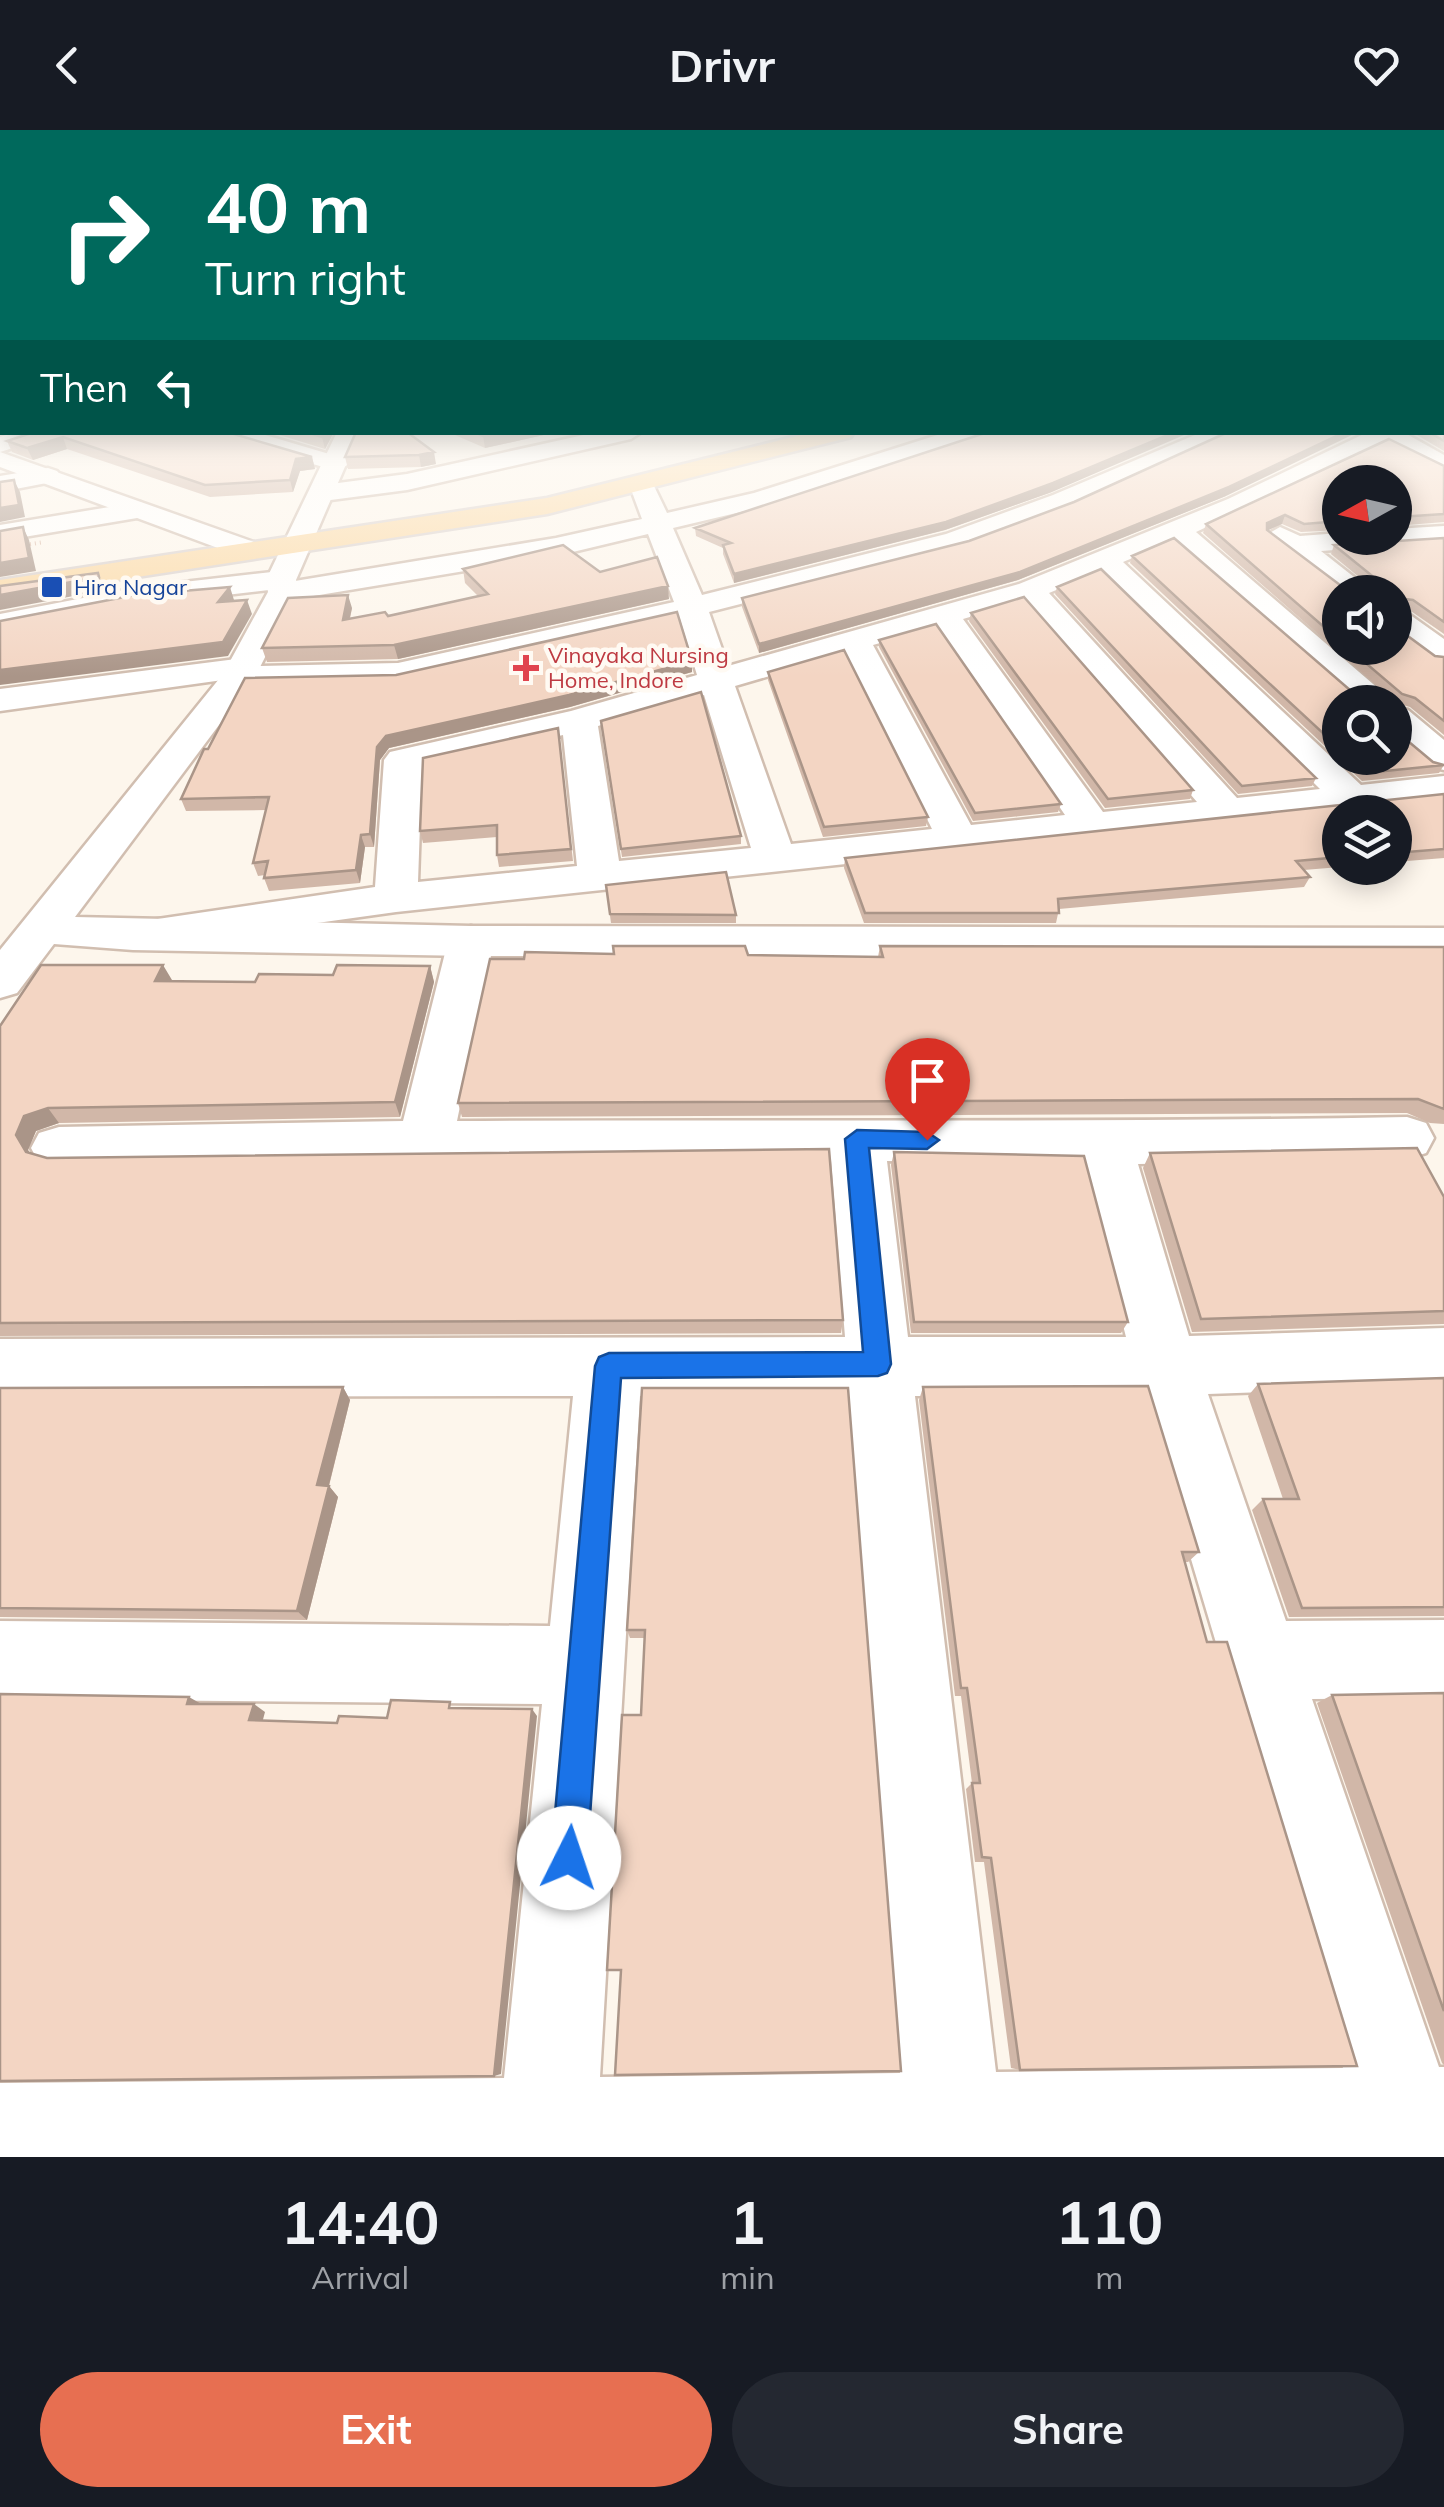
<!DOCTYPE html>
<html lang="en">
<head>
<meta charset="utf-8">
<style>
  :root { --surface:#171b24; --page:#242831; --text:#f1f3f6; --muted:#9ea1a6; --accent:#e76f51 }
  body { margin:0; font-family:Mulish,sans-serif; background:var(--page); color:var(--text); height:100vh; display:flex; flex-direction:column; font-size:38px; white-space:nowrap }
  * { box-sizing:border-box; margin:0 }
  p { font-size:32px; color:var(--muted) }
  .icon { flex:none; width:55px; height:55px; fill:none; stroke:currentColor; stroke-width:2; stroke-linecap:round; stroke-linejoin:round }
  .map { position:relative; height:2027px; overflow:hidden }
  .panel { display:flex; flex-direction:column; background:var(--surface); flex:1 }
  .panel>* { flex:none }
  .top-card { position:absolute; left:0px; top:0px; width:1445px; height:305px; box-shadow:0 5px 25px #0003; background:#00695c; color:#fff; overflow:hidden }
  .needle { width:65px; rotate:262deg }
  .fabs { position:absolute; left:1322px; top:335px; display:grid; gap:20px }
  .fabs a { display:grid; place-items:center; width:90px; height:90px; border-radius:50%; background:var(--surface); box-shadow:0 5px 25px #0003; font-size:50px }
  .pin { position:absolute; display:grid; place-items:center; width:85px; height:85px; color:#fff; margin:-102px -42px; border-radius:50% 50% 50% 0; rotate:-45deg; box-shadow:0 0 10px #0007 }
  .pin .icon { rotate:45deg }
  .me { position:absolute; width:110px; margin:-55px; rotate:4deg; stroke-linejoin:round; filter:drop-shadow(0 0 8px #0008) }
  .turn { display:flex; align-items:center; gap:35px; height:210px; padding:0 40px; font-size:45px }
  .turn .icon { width:130px; height:130px; stroke-width:2.5 }
  .turn b { display:block; font-size:70px; line-height:85px }
  .then { display:flex; align-items:center; height:95px; padding:0 40px; background:#0003; gap:20px; font-size:38px }
  .eta { display:flex; justify-content:space-evenly; align-items:center; height:170px; text-align:center }
  .eta b { font-size:60px; font-weight:700; line-height:70px }
  .cta { display:flex; gap:20px; margin-top:auto; padding:20px 40px }
  .cta a { flex:1; height:115px; border-radius:60px; background:var(--accent); color:#fff; font-size:40px; font-weight:700; line-height:115px; text-align:center }
  .cta a+a { background:var(--page); color:var(--text) }
  header { display:flex; justify-content:space-between; align-items:center; height:130px; padding:0 40px; background:var(--surface); font-size:45px; font-weight:700 }
  .map>svg:first-child { display:block }
  .lines { fill:none; stroke-linecap:round; stroke-linejoin:round }
  .minor-casing { stroke:#d1beb0; stroke-width:5 }
  .tertiary-casing { stroke:#d1beb0; stroke-width:5 }
  .primary-casing { stroke:#dad1cd; stroke-width:5 }
  .minor { fill:#fff; fill-rule:evenodd }
  .tertiary { fill:#fff; fill-rule:evenodd }
  .primary { fill:#fbd9a5; fill-rule:evenodd }
  .path-bridge { stroke:#d9b8a5; stroke-width:4; stroke-dasharray:1 4; stroke-linecap:butt }
  .wall { fill:#d1b7a8; fill-rule:evenodd }
  .shaded-wall { fill:#aa9588 }
  .building { fill:#f3d5c3; stroke:#aa9588; stroke-width:2.5 }
  .route { fill:#1a73e8; stroke:#114b97; stroke-width:2.5 }
  .transit-dot { fill:#1a4fb4; stroke:#fffaf3; stroke-width:4 }
  .health-dot { fill:#e0444e; stroke:#fffaf3; stroke-width:4 }
  .labels { text-anchor:middle; stroke-width:9; stroke-linejoin:round; paint-order:stroke }
  .far-transit-label { font-size:22px; fill:#164399; stroke:#fffaf3; text-anchor:start }
  .far-health-label { font-size:22px; fill:#be3a42; stroke:#fffaf3; text-anchor:start }
</style>
</head>
<body>
<header><svg class="icon" aria-label="back" viewBox="0 0 24 24"><path d="M15 5l-7 7 7 7"/></svg>Drivr<svg class="icon" aria-label="heart" viewBox="0 0 24 24"><path d="M12 20l-8-8c-3-5 5-10 8-4 3-6 11-1 8 4z"/></svg></header>
<div class="map">
<svg width="1444" height="2027" viewBox="0 0 1444 2027">
  <rect width="100%" height="100%" fill="#fdf6ec"/>
  <g class="lines">
    <!-- minor casing -->
    <g class="minor-casing">
      <path id="minor" d="M15 302H52L49 307 0 322V307Z
        M217 302H255L346 329 349 334 337 341 220 307Z
        M597 302H642L631 309 407 360 323 371 310 363 323 355 407 344Z
        M947 302H984L981 307 770 375 673 398 702 465 946 404 1053 365 1202 302H1234L1071 377 966 416 709 482 728 536 1019 454 1228 369 1368 302H1403L1444 325V342L1386 312 1196 402 1394 572H1357L1173 411 1123 432 1361 655 1444 646V670L396 782 160 815 144 811 137 801 144 791 375 757 384 630 390 622 571 581 697 545 680 489 398 553 238 557 223 550 0 581V559L244 528 260 536 398 533 674 472 648 404 556 426 283 471 272 468 269 460 140 475 0 504V484L140 457 281 441 292 444 295 451 556 408 642 389 632 362 636 356H654L667 383 754 363ZM1100 442 1320 659 1237 668 1049 463ZM1024 471 1197 672 1103 682 963 489ZM936 497 1065 685 971 695 873 515ZM845 524 932 699 791 714 735 556ZM704 565 751 718 619 731 598 596ZM563 605 577 736 418 752 422 637Z
        M48 338 57 341 61 346 57 351 0 362V346Z
        M140 372 153 380 149 386 0 411V395Z
        M1444 396V412L1321 421 1373 462 1340 463 1266 405 1280 397 1300 406 1340 403V408H1395V399Z
        M1395 480 1406 482 1444 509V535L1432 532 1395 504Z
        M1395 577 1408 580 1444 610V640L1431 637 1395 607Z
        M471 796 487 801 494 811 457 991C774 989 1090 993 1407 987L1426 993 1434 1008 1426 1023 1407 1029 1138 1034 1189 1206 1444 1198V1256L1208 1264 1286 1491 1444 1490V1568L1312 1569 1439 1937H1444V2027H0V1953L504 1948 542 1574 0 1569V1491L550 1496 573 1266 0 1267V1209L845 1207 831 1030 59 1039 39 1033 31 1018 39 1003 59 997 403 991 448 811 455 801ZM887 1031 1082 1035 1126 1207H908ZM1142 1265 1343 1938 996 1942 915 1266ZM640 1266H849L900 1943 600 1947Z"/>
    </g>
    <!-- tertiary casing -->
    <g class="tertiary-casing">
      <path id="tertiary" d="M337 302H360L296 450 298 462 255 547 75 787 471 796 1444 798V828L471 826 133 820 54 814 17 863 0 868V820L223 544 268 462 266 450Z
        M0 322 262 415 266 421 262 427H242L0 337Z"/>
    </g>
    <!-- primary casing -->
    <g class="primary-casing">
      <path id="primary" d="M813 302H854L851 307 547 384 0 468V450L547 368Z"/>
    </g>
    <!-- minor -->
    <use href="#minor" class="minor"/>
    <!-- tertiary -->
    <use href="#tertiary" class="tertiary"/>
    <!-- primary -->
    <use href="#primary" class="primary"/>
    <!-- path-bridge -->
    <path class="path-bridge" d="M25 415 44 412"/>
  </g>
  <!-- wall -->
  <path class="wall" d="M1444 289V321L1412 302H1442Z
    M34 302 312 327 315 339 300 341 293 362 210 367 67 319 33 330 12 322 7 311Z
    M270 302H334L325 319Z
    M407 302 436 334 421 337 348 339 345 327Z
    M448 302H557L485 318Z
    M1389 309 1444 336V392L1395 396V352H1340V400L1301 402 1282 394 1268 400 1344 458 1371 457 1331 424 1334 415 1444 408V504L1408 479 1397 478V498L1435 526 1444 527V605L1410 577 1396 573 1397 602 1433 632 1444 635 1439 643 1362 651 1130 433 1132 426 1174 408 1358 567 1391 568 1203 403 1206 394ZM1340 462H1395V518H1340ZM1340 572H1395V628H1340Z
    M1052 362 945 400 734 453 723 424V418L696 406 695 398Z
    M1226 366 1018 450 759 523 742 477V468L969 411 1074 372Z
    M463 439 600 442 669 469 398 529 267 532 262 518 352 478 350 489 388 486 478 466 465 453Z
    M1057 457 1316 648 1312 656 1238 664 1055 464Z
    M971 483 1193 660 1190 669 1105 678 969 491Z
    M879 510 1061 674 1058 682 973 691 879 517Z
    M692 531V542L570 577 389 618 380 630 374 717H365L360 753 269 761 264 748 265 745 258 746 253 733 266 680 186 681 181 669 208 619 396 545Z
    M768 542 928 687 926 696 823 707 768 550Z
    M601 591 741 706V714L622 727Z
    M558 598 573 731 499 737 497 725V707L423 713 420 701Z
    M1444 664V728L1395 732V682H1340V737L1304 740 1310 747 1304 757 1059 779 1056 793H864L844 738 845 728Z
    M606 755 736 785V793H611Z
    M880 816 1444 817V994L1430 993 1407 983 462 987 458 973 524 829 748 825 878 827Z
    M430 836 434 852 400 987 59 993 36 1001 28 1020 30 1023 47 1028 843 1190 841 1203 0 1206V896L172 851 255 852Z
    M894 1022 1128 1192 1121 1203H911L891 1035Z
    M1150 1023 1444 1067V1194L1192 1202 1143 1038Z
    M1444 1248V1486L1289 1487 1252 1380 1263 1369H1283L1248 1266 1258 1254Z
    M343 1257 350 1270 329 1356 338 1367 307 1490 0 1487V1258Z
    M923 1257 1199 1422 1188 1432H1185L1020 1940 1011 1938 984 1732H975L966 1659 972 1653 961 1566H955L919 1270Z
    M848 1258 620 1841 607 1840 641 1585 645 1508H630L627 1500Z
    M1444 1563V1935L1442 1933 1317 1573 1332 1565Z"/>
  <!-- shaded-wall -->
  <path class="shaded-wall" d="M0 290H2L3 302 0 304Z
    M325 302H334L325 319 322 307Z
    M501 302H557L485 318 483 306Z
    M1175 302H1191L1052 362 945 400 734 453V444Z
    M1345 302H1358L1226 366 1018 450 759 523V514Z
    M63 307 67 319 33 330 27 318Z
    M434 322 436 334 421 337 419 325Z
    M312 327 315 339 300 341 293 362 290 350 296 329Z
    M14 350 20 362 25 387 0 392V378Z
    M1285 385 1282 394 1264 402 1267 393Z
    M23 397 29 410 36 441 0 447V433Z
    M98 443 105 460 0 480V465Z
    M668 456 669 469 398 529 394 515Z
    M230 457 234 470 223 486 218 472Z
    M348 465 352 478 346 504 343 490Z
    M247 470 252 484 228 526 0 555V540Z
    M692 531V542L570 577 389 618 380 630 374 717 370 704 377 617 386 606Z
    M361 705 365 717 360 753 356 740Z
    M163 835 172 850 155 851Z
    M430 836 434 852 400 987 395 972Z
    M48 978 59 993 36 1001 28 1020 38 1037 26 1022 16 1005 24 986Z
    M343 1257 350 1270 326 1367 317 1355Z
    M329 1356 338 1367 307 1490 297 1481Z
    M189 1567 203 1575 187 1574Z
    M254 1574 265 1582 261 1597 249 1590Z
    M532 1579 537 1586 501 1944 494 1946Z"/>
  <!-- building -->
  <path class="building" d="M0 264H2V290H0Z
    M1442 288 1444 289V311L1429 302H1442Z
    M34 302H227L312 327 296 329 290 350 205 355 63 307 27 318 7 311Z
    M306 302H325L322 307Z
    M356 302H407L434 322 419 325 345 327Z
    M474 302H501L483 306Z
    M988 302H1175L1053 353 946 392 734 444 723 415 731 413 695 398Z
    M1228 302H1345L1229 357 1020 442 759 514 742 468 969 411 1074 372Z
    M1389 309 1444 336V384L1399 387 1395 396V352H1340V391L1304 394 1285 385 1267 393V400L1344 458 1377 457 1381 453 1334 415 1444 408V492L1413 470 1397 468V498L1435 526 1444 527V591L1415 568 1402 564 1348 518H1395V462H1340V511L1206 394Z
    M14 350 19 375 0 378V352Z
    M23 397 29 428 0 433V401Z
    M1174 408 1358 567 1396 568 1397 602 1433 632 1444 635 1366 643 1350 628H1395V572H1340V619L1132 426Z
    M563 415 600 442 657 427 668 456 394 515 262 518 288 468 348 465 343 490 385 482 388 486 488 464 463 439Z
    M1101 439 1316 648 1242 656 1057 457Z
    M98 443 99 447 0 465V456Z
    M230 457 218 472 247 470 223 512 0 540V491L135 465Z
    M1024 467 1193 660 1108 669 971 483Z
    M677 482 692 531 569 565 386 606 377 617 370 704 361 705 356 740 264 748 268 731 253 733 269 667 181 669 204 619H208L245 548 396 545Z
    M936 494 1061 674 975 683 879 510Z
    M844 520 928 687 824 697 768 542Z
    M701 562 741 706 621 719 601 591Z
    M558 598 571 719 497 725V695L420 701 423 628Z
    M1444 664V719L1395 723V682H1340V727L1296 731 1310 747 1058 769 1059 783H865L845 728Z
    M726 742 736 785 610 784 606 755Z
    M613 816H745L748 825 883 827 880 816 1444 817V979L1418 969 458 973 490 829H524L525 822 614 824Z
    M41 835H163L155 851 255 852 259 844 333 845 337 835 430 836 395 972 48 978 24 986 16 1005 26 1022 47 1028 829 1019 843 1190 0 1193V896Z
    M1417 1018 1444 1067V1181L1201 1189 1150 1023Z
    M894 1022 1084 1026 1128 1192H914Z
    M1444 1248V1477L1302 1478 1263 1369H1299L1258 1254Z
    M1148 1256 1199 1422H1182L1207 1512H1227L1357 1936 1020 1940 991 1728 982 1727 972 1653H980L967 1558H961L923 1257Z
    M343 1257 317 1355 329 1356 297 1481 0 1478V1258Z
    M642 1258H848L901 1941 615 1945 621 1840H607L622 1585H641L645 1500H627Z
    M1444 1563V1881L1332 1565Z
    M0 1564 189 1567 187 1574H254L249 1590 337 1593 339 1586 387 1588 391 1570 450 1572 449 1578 532 1579 494 1946 0 1951Z"/>
  <!-- sky -->
  <linearGradient id="sky" x2="0" y2="1"><stop stop-color="#97c7e8"/><stop offset="0.48" stop-color="#fefbf6"/><stop offset="1" stop-color="#fefbf6" stop-opacity="0"/></linearGradient>
  <rect width="1444" height="547" fill="url(#sky)"/>
  <!-- route -->
  <path class="route" d="M857 1000 927 1002 939 1010 927 1019 869 1018 891 1234 887 1243 878 1246 621 1248 587 1728 581 1741 569 1746 556 1741 551 1728 595 1236 599 1227 609 1223 863 1222 845 1009Z"/>
  <!-- markers -->
  <rect class="transit-dot" x="40" y="445" width="24" height="24" rx="5"/>
  <path class="health-dot" d="M521 523h10v10h10v10h-10v10h-10v-10h-10v-10h10z"/>
  <g class="labels">
    <!-- far-transit labels -->
    <g class="far-transit-label">
      <text x="74" y="465">Hira Nagar</text>
    </g>
    <!-- far-health labels -->
    <g class="far-health-label">
      <text x="548" y="533">Vinayaka Nursing<tspan x="548" dy="25">Home, Indore</tspan></text>
    </g>
  </g>
</svg>
<div class="fabs">
<a><svg class="needle" viewBox="-14 -14 28 28"><path d="M0-13l5 13h-10z" fill="#e53935"/><path d="M0 13l5-13h-10z" fill="#9ea1a6"/></svg></a>
<a><svg class="icon" aria-label="sound" viewBox="0 0 24 24"><path d="M4 9h4l5-4v14l-5-4H4zM17 9q2 3 0 6"/></svg></a>
<a><svg class="icon" aria-label="search" viewBox="0 0 24 24"><circle cx="10" cy="10" r="6"/><path d="M15 15l6 6"/></svg></a>
<a><svg class="icon" aria-label="layers" viewBox="0 0 24 24"><path d="M12 4l9 5-9 5-9-5zM3 14l9 5 9-5"/></svg></a>
</div>
<div class="pin" style="left:927px;top:1010px;background:#d93025"><svg class="icon" aria-label="arrive" viewBox="0 0 24 24"><path d="M6 21V4h12l-3 4 3 4H6"/></svg></div>
<svg class="me" style="left:569px;top:1728px" viewBox="-20 -20 40 40"><circle r="19" fill="#fff"/><path d="M0-13L10 11 0 6-10 11z" fill="#1a73e8"/></svg>
<div class="top-card">
<div class="turn"><svg class="icon" aria-label="right" viewBox="0 0 24 24"><path d="M7 20v-9h11M14 6l5 5-5 5"/></svg><div><b>40 m</b>Turn right</div></div>
<div class="then">Then<svg class="icon" aria-label="left" viewBox="0 0 24 24"><path d="M17 20v-9H6M10 6l-5 5 5 5"/></svg></div>
</div>
</div>
<section class="panel">
<div class="eta">
<div><b>14:40</b><p>Arrival</p></div>
<div><b>1</b><p>min</p></div>
<div><b>110</b><p>m</p></div>
</div>
<div class="cta"><a>Exit</a><a>Share</a></div>
</section>
</body>
</html>
